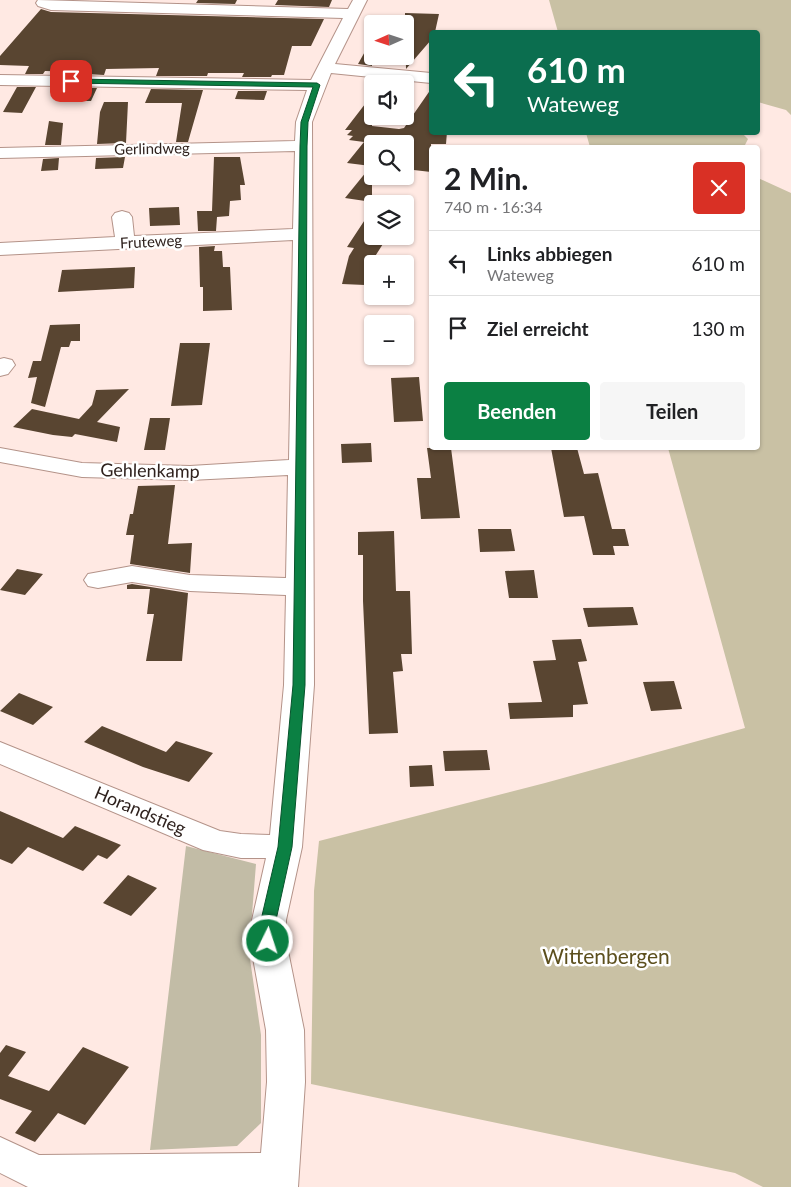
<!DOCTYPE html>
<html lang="de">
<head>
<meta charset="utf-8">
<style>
  :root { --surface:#fff; --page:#f6f6f6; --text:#202124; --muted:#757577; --line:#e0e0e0; --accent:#0b8043 }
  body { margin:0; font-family:Lato,sans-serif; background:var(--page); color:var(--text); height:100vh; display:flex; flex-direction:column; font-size:19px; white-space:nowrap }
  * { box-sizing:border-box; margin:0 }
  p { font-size:16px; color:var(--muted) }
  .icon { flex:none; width:28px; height:28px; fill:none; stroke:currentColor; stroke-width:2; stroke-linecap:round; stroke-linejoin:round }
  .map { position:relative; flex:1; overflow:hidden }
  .sheet { position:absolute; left:429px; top:145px; width:331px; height:305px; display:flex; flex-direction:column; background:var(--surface); border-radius:5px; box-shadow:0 1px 4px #0004 }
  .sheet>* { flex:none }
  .guide { position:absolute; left:429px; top:30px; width:331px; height:105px; border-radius:5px; box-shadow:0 1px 4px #0004; background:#0b6e4f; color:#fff; overflow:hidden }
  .needle { width:32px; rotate:267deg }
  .controls { position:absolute; left:364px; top:15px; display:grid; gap:10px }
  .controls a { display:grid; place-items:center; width:50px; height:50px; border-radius:5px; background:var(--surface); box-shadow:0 1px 4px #0004; font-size:25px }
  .pin { position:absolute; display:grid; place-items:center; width:42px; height:42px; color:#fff; margin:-21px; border-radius:10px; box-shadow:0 2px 8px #0006 }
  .me { position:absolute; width:55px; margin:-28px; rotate:4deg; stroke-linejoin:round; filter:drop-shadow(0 0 4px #0008) }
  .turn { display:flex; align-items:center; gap:18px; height:105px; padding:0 15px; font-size:22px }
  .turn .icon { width:65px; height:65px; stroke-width:2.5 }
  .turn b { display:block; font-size:35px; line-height:42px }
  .round { display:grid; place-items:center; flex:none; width:52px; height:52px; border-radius:5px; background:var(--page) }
  .head { display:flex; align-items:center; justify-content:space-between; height:85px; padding:0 15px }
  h1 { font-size:30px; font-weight:700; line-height:38px }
  .button { display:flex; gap:10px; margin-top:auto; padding:10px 15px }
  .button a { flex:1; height:58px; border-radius:5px; background:var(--accent); color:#fff; font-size:20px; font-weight:700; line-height:58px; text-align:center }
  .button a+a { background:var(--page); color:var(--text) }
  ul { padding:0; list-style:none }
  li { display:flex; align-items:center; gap:15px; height:65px; padding:0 15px; border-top:1px solid var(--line) }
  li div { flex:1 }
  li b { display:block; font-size:19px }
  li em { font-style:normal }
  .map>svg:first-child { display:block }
  .green { fill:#c2bca6 }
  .forest { fill:#c9c1a4 }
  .building { fill:#594531 }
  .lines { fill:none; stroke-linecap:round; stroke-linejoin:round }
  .minor-casing { stroke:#b49389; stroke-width:2 }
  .minor { fill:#fff; fill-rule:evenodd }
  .route { fill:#0b8043; stroke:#07532c }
  .labels { text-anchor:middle; stroke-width:5; stroke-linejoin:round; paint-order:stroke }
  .far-street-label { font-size:15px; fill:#2f221e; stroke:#fff }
  .street-label { font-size:18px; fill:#2f221e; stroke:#fff }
  .near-park-label { font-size:21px; fill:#5c4f1d; stroke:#fff }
</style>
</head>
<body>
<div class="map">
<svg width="791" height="1187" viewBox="0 0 791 1187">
  <rect width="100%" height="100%" fill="#ffe9e3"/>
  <!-- green -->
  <path class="green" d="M186 846 256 864 249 952 261 1035V1123L237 1146 150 1150Z"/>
  <!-- forest -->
  <path class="forest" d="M549 0H791V115L786 110 758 102V32H558Z
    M742 133 748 139 744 147H590L586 133Z
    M758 178 791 193V1187H763L735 1173 311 1084 314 891 319 841 545 783 745 728 668 448H758Z"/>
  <!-- building -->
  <path class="building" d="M198 0H237L235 4 196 3Z
    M278 0H332L329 7 275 5Z
    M41 9 51 12 324 19 311 46H292L284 75H272L271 77H242L244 73H208L207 76H156L159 68 106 69 104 75 86 74 87 72 45 71 43 74H25L29 66 0 65V56Z
    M405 13 439 14 435 32H431V40L406 69Z
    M372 39V66L358 64Z
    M17 87H36L22 113 3 112Z
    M78 88H97L91 101H72Z
    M151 89 203 90 188 142H176L182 103H145Z
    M431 89V132H447L446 144H431V172L405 169V144H372V202L345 198 371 166 347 163 364 142 349 140 353 136 347 135 352 130H345L372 95V126L399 129 404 128Z
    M238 91H267L264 100 235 99Z
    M104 102H128L126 143 97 144 100 112Z
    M49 121 63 123 61 145H45Z
    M125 157 123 168 95 169 96 158Z
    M214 157H240L245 185H240L241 200 230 201 229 216 217 217 216 231H198L197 211H212Z
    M59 158 58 170 41 171 43 159Z
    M179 207 180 225 150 226 149 208Z
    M372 209V236H388L374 258H371L365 285 342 284 349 256 354 248 347 247Z
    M215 246 214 251H222L223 267H230L232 310 203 311V287H200L199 247Z
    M135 267 134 288 58 292 62 270Z
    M80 324V341H71L69 347H61L45 407 31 403 37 377 28 378 33 361H41L50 325Z
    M180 343H210L202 405 171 406Z
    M419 377 423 421 394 422 391 378Z
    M129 389 97 422 120 427 117 442 75 434 72 437 53 435 13 427 32 409 79 419 92 405 96 390Z
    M150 418H170L165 450H144Z
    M371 443 372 462 342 463 341 444Z
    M427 448H451L460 518 421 519 417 478H431Z
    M551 448H577L584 474 598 473 612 529H625L629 546H613L615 555H593L584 516 564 517Z
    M175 485 168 544 192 543 190 573 130 564 134 535H126L130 514H133L138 486Z
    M478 529H511L515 551 480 552Z
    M394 531 396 591H410L412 654H401L403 671 393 672 398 733 369 734 363 601V555H358V532Z
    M17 569 43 574 25 595 0 590Z
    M534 570 538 598H509L505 571Z
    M132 584 188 593 182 661H146L154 614H147L150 589H127V585Z
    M633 607 638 625 588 627 583 608Z
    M581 639 587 661 578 662 588 704 573 705V717L510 719 508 703 542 702 533 661 556 660 552 640Z
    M674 681 682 709 651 711 643 682Z
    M19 693 53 707 33 725 0 711Z
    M102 726 166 752 176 741 213 753 189 782 143 767 84 742Z
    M487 750 490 770 445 771 443 751Z
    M432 765 434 786 410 787 409 766Z
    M0 811 63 838 75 826 121 845 107 859 98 855 83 871 28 847 12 864 0 859Z
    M128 875 157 888 131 916 103 903Z
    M6 1045 26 1052 8 1076 49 1091 83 1047 129 1067 85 1125 58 1113 35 1142 15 1133 32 1111 0 1099V1053Z"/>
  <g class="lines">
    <!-- minor casing -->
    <g class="minor-casing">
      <path id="minor" d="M38 0 348 9 353 0H367L335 64 431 73V83L331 73 312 122 314 685 302 847 286 920V941L304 1030 305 1082 298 1187H28L0 1173V1137L39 1155 261 1153 267 1082 266 1030 250 941 252 920 266 858H241L203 850 0 764V742L220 831 241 834 270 835 284 685 286 595 190 591 132 582 98 588 88 586 84 580 88 574 132 566 190 575 286 578 288 475 190 480 82 477 0 462V448L82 463 190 466 289 460 293 240 0 255V243L115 237 112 217 115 213 122 211 129 213 132 217 134 236 293 229 295 151 0 158V148L295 141 296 122 307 90 0 85V75L311 80 343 18 51 10 38 6 36 3Z
        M4 358 12 360 15 365 8 374 0 376V359Z"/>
    </g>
    <!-- minor -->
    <use href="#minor" class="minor"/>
  </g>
  <!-- route -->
  <path class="route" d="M71 79 317 83 320 85 308 122 307 146 305 685 292 847 276 920 275 941 273 945 268 946 263 945 261 941V920L278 847 293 685 300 146 301 122 313 87 69 83 68 81Z"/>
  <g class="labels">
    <!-- far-street labels -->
    <g class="far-street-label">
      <text transform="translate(152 149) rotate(-1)" y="5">Gerlindweg</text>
      <text transform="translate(151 242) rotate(-3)" y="5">Fruteweg</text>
    </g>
    <!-- street labels -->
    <g class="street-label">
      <text transform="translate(150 471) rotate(1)" y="6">Gehlenkamp</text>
      <text transform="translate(140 811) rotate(23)" y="6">Horandstieg</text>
    </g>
    <!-- near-park labels -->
    <g class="near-park-label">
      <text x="606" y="964">Wittenbergen</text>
    </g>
  </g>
</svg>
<div class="controls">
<a><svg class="needle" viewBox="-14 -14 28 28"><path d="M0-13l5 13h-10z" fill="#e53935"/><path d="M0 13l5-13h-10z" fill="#757577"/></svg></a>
<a><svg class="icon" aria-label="sound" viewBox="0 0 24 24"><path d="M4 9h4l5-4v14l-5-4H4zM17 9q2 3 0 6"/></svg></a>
<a><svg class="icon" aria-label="search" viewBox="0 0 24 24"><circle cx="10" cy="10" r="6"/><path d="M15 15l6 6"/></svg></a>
<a><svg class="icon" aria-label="layers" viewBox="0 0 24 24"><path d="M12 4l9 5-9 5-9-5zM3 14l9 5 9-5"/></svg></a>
<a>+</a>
<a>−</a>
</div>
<div class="pin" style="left:71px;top:81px;background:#d93025"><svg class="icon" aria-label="arrive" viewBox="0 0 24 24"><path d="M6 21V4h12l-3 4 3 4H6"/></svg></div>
<svg class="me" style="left:268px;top:941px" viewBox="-20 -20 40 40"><circle r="17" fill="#0b8043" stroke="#fff" stroke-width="3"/><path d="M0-11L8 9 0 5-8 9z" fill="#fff"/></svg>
<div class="guide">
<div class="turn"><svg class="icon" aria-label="left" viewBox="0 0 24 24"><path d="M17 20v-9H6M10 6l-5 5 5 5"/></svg><div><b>610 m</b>Wateweg</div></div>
</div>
<section class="sheet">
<div class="head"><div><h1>2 Min.</h1><p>740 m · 16:34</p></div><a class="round" style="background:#d93025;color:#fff"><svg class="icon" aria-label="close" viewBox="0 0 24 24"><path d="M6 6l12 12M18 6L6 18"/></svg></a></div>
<ul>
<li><svg class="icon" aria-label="left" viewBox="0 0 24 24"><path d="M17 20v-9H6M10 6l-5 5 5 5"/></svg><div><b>Links abbiegen</b><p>Wateweg</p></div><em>610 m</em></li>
<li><svg class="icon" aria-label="arrive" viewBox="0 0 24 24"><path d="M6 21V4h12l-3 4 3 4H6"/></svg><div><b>Ziel erreicht</b></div><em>130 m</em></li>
</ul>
<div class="button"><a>Beenden</a><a>Teilen</a></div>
</section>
</div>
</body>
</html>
